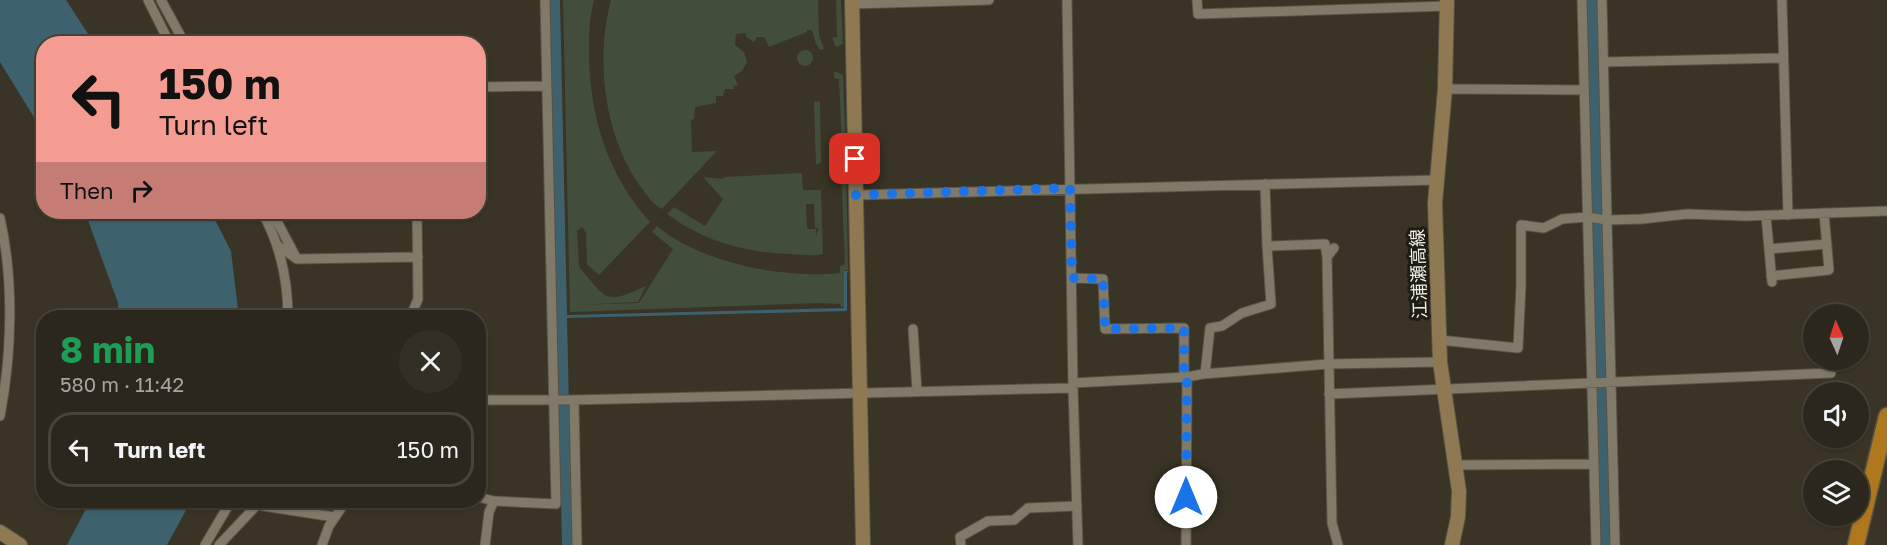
<!DOCTYPE html>
<html lang="en">
<head>
<meta charset="utf-8">
<style>
  :root { --surface:#2b271c; --page:#332f25; --text:#f1f3f6; --muted:#a6a5a3; --line:#47443b }
  body { margin:0; font-family:"Golos Text","Noto Sans JP",sans-serif; background:var(--page); color:var(--text); height:100vh; display:flex; flex-direction:column; font-size:22px; white-space:nowrap }
  * { box-sizing:border-box; margin:0 }
  p { font-size:20px; color:var(--muted) }
  .icon { flex:none; width:33px; height:33px; fill:none; stroke:currentColor; stroke-width:2; stroke-linecap:round; stroke-linejoin:round }
  .map { position:relative; flex:1; overflow:hidden }
  .details { position:absolute; left:36px; top:310px; width:450px; height:198px; display:flex; flex-direction:column; background:var(--surface); border-radius:24px; box-shadow:0 2px 4px #0004,0 0 0 2px var(--line) }
  .details>* { flex:none }
  .guide { position:absolute; left:36px; top:36px; width:450px; height:183px; border-radius:24px; box-shadow:0 2px 4px #0004,0 0 0 2px var(--line); background:#f59c92; color:#111; overflow:hidden }
  .needle { width:39px; rotate:357deg }
  .tools { position:absolute; left:1803px; top:304px; display:grid; gap:12px }
  .tools a { display:grid; place-items:center; width:66px; height:66px; border-radius:50%; background:var(--surface); box-shadow:0 2px 4px #0004,0 0 0 2px var(--line); font-size:30px }
  .pin { position:absolute; display:grid; place-items:center; width:51px; height:51px; color:#fff; margin:-26px; border-radius:12px; box-shadow:0 3px 9px #0006 }
  .me { position:absolute; width:66px; margin:-33px; rotate:0deg; stroke-linejoin:round; filter:drop-shadow(0 0 4px #0008) }
  .turn { display:flex; align-items:center; gap:21px; height:126px; padding:0 24px; font-size:27px }
  .turn .icon { width:78px; height:78px; stroke-width:2.5 }
  .turn b { display:block; font-size:42px; line-height:51px }
  .then { display:flex; align-items:center; height:57px; padding:0 24px; background:#0003; gap:12px; font-size:22px }
  .round { display:grid; place-items:center; flex:none; width:63px; height:63px; border-radius:32px; background:var(--page) }
  .overview { display:flex; align-items:center; justify-content:space-between; height:102px; padding:0 24px }
  h1 { font-size:36px; font-weight:700; line-height:45px; color:#1e9e55 }
  ul { padding:0; list-style:none }
  li { display:flex; align-items:center; gap:18px; height:75px; margin:0 12px 9px; padding:0 12px; border:3px solid var(--line); border-radius:24px }
  li div { flex:1 }
  li b { display:block; font-size:22px }
  li em { font-style:normal }
  .map>svg:first-child { display:block }
  .green { fill:#434d3c; fill-rule:evenodd }
  .water { fill:#3e626d }
  .lines { fill:none; stroke-linecap:round; stroke-linejoin:round }
  .street-casing { stroke:#585346; stroke-width:11 }
  .secondary-casing { stroke:#585346; stroke-width:16 }
  .highway-casing { stroke:#585346; stroke-width:19 }
  .street { stroke:#817a69; stroke-width:9 }
  .secondary { stroke:#8f7952; stroke-width:14 }
  .highway { stroke:#b0781d; stroke-width:16 }
  .route { stroke:#1a73e8; stroke-width:10; stroke-dasharray:0 18 }
  .labels { text-anchor:middle; stroke-width:6; stroke-linejoin:round; paint-order:stroke }
  .street-label { font-size:18px; fill:#f4f1e7; stroke:#1e1c15 }
</style>
</head>
<body>
<div class="map">
<svg width="1887" height="545" viewBox="0 0 1887 545">
  <rect width="100%" height="100%" fill="#393425"/>
  <!-- green -->
  <path class="green" d="M563 0H594C589 18 589 37 589 55 590 118 608 175 650 222L599 275 587 264 586 233 582 227 577 231 579 267C609 301 603 305 646 286L638 302 575 305 639 303 673 249 652 232 657 226C701 263 783 279 840 273V266L845 264 841 169H837V164H846L848 270 844 271V307H841L840 304 820 303 570 312Z
    M611 0H818L819 35 824 49 820 50 816 44 812 30H807V32L769 47 764 37H757L754 42 746 37V33L736 34 735 45 744 52 747 62 742 71 734 76 738 85 733 86 734 89H725L723 96H716V103L695 107 694 119 691 120 692 152 717 151 662 209C652 204 646 194 640 186 604 135 595 59 611 0Z
    M836 0H841L843 44 836 47 832 38 837 37Z
    M797 58a8 8 0 1 1 16 0a8 8 0 1 1-16 0Z
    M834 71 843 75 846 153 836 154V148L842 147 839 79 834 78Z
    M814 101 820 102 821 161 820 163 816 164Z
    M802 173 803 190H821L823 254C813 256 801 255 790 254 745 253 703 241 667 214L674 207 705 226 723 199 703 177 724 179 723 177ZM806 204H814L815 228H818L816 238V229H807Z"/>
  <!-- water -->
  <path class="water" d="M0 0H66L94 43 44 44 43 132 0 62Z
    M550 0H560L567 315 844 308V271H849L847 273V311L567 318 572 545H562Z
    M1587 0H1598L1610 545H1599Z
    M85 212H211L231 251 239 318H119L118 303Z
    M98 501H191L167 545H67L89 503Z"/>
  <g class="lines">
    <!-- street casing -->
    <g class="street-casing">
      <path id="street" d="M148 0 170 44
        M161 0 185 44
        M1067 0 1073 388 1078 545
        M1197 0 1198 14 1447 6
        M1582 0 1596 545
        M1782 0 1788 215
        M852 4 989 0
        M1604 62 1783 58
        M478 87 547 86
        M1445 89 1584 90
        M1265 184 1267 246 1325 244 1327 257
        M856 195 1436 180
        M262 212C280 244 288 281 288 318
        M272 212 296 257
        M1766 216 1772 282
        M0 218C14 281 12 353 0 416
        M277 245 297 259 418 257
        M1334 248 1327 257 1332 523 1338 545
        M1769 249 1827 244
        M1771 276 1829 270 1824 213
        M1072 278 1103 279 1105 329 1184 328V377
        M410 318 418 299 417 212
        M913 329 917 391
        M1439 340 1518 348 1521 286V225L1544 228 1562 219 1587 217 1607 220 1602 0
        M1205 374 1210 328 1222 326 1242 313 1271 304 1267 246
        M1073 383 1187 377 1203 374 1328 364 1440 362
        M1329 394 1831 373
        M478 400H572L1073 388
        M574 400 577 545
        M1457 465 1594 464
        M478 497 494 501
        M205 545 231 501
        M219 545 257 505 334 517
        M322 545 329 526 346 501
        M485 545 489 512 494 501 556 504 545 0
        M961 545 960 537 988 521 1014 520 1028 508 1077 506
        M1186 545 1187 377
        M1615 545 1607 220 1642 219 1687 214 1746 216 1887 211"/>
    </g>
    <!-- secondary casing -->
    <g class="secondary-casing">
      <path id="secondary" d="M852 0 863 545
        M1447 0 1445 89 1435 203 1440 362 1459 491 1458 517 1452 545
        M0 532 20 545"/>
    </g>
    <!-- highway casing -->
    <g class="highway-casing">
      <path id="highway" d="M1856 545 1887 416"/>
    </g>
    <!-- street -->
    <use href="#street" class="street"/>
    <!-- secondary -->
    <use href="#secondary" class="secondary"/>
    <!-- highway -->
    <use href="#highway" class="highway"/>
  </g>
  <g class="lines">
    <!-- route -->
    <path class="route" d="M855 159 856 195 1070 188 1072 278 1103 279 1105 329 1184 328V377H1187L1186 497"/>
  </g>
  <g class="labels">
    <!-- street labels -->
    <g class="street-label">
      <text transform="translate(1419 274) rotate(-92)" y="6">江浦瀬高線</text>
    </g>
  </g>
</svg>
<div class="tools">
<a><svg class="needle" viewBox="-14 -14 28 28"><path d="M0-13l5 13h-10z" fill="#e53935"/><path d="M0 13l5-13h-10z" fill="#a6a5a3"/></svg></a>
<a><svg class="icon" aria-label="sound" viewBox="0 0 24 24"><path d="M4 9h4l5-4v14l-5-4H4zM17 9q2 3 0 6"/></svg></a>
<a><svg class="icon" aria-label="layers" viewBox="0 0 24 24"><path d="M12 4l9 5-9 5-9-5zM3 14l9 5 9-5"/></svg></a>
</div>
<div class="pin" style="left:855px;top:159px;background:#d93025"><svg class="icon" aria-label="arrive" viewBox="0 0 24 24"><path d="M6 21V4h12l-3 4 3 4H6"/></svg></div>
<svg class="me" style="left:1186px;top:497px" viewBox="-20 -20 40 40"><circle r="19" fill="#fff"/><path d="M0-13L10 11 0 6-10 11z" fill="#1a73e8"/></svg>
<div class="guide">
<div class="turn"><svg class="icon" aria-label="left" viewBox="0 0 24 24"><path d="M17 20v-9H6M10 6l-5 5 5 5"/></svg><div><b>150 m</b>Turn left</div></div>
<div class="then">Then<svg class="icon" aria-label="right" viewBox="0 0 24 24"><path d="M7 20v-9h11M14 6l5 5-5 5"/></svg></div>
</div>
<section class="details">
<div class="overview"><div><h1>8 min</h1><p>580 m · 11:42</p></div><a class="round"><svg class="icon" aria-label="close" viewBox="0 0 24 24"><path d="M6 6l12 12M18 6L6 18"/></svg></a></div>
<ul>
<li><svg class="icon" aria-label="left" viewBox="0 0 24 24"><path d="M17 20v-9H6M10 6l-5 5 5 5"/></svg><div><b>Turn left</b></div><em>150 m</em></li>
</ul>
</section>
</div>
</body>
</html>
